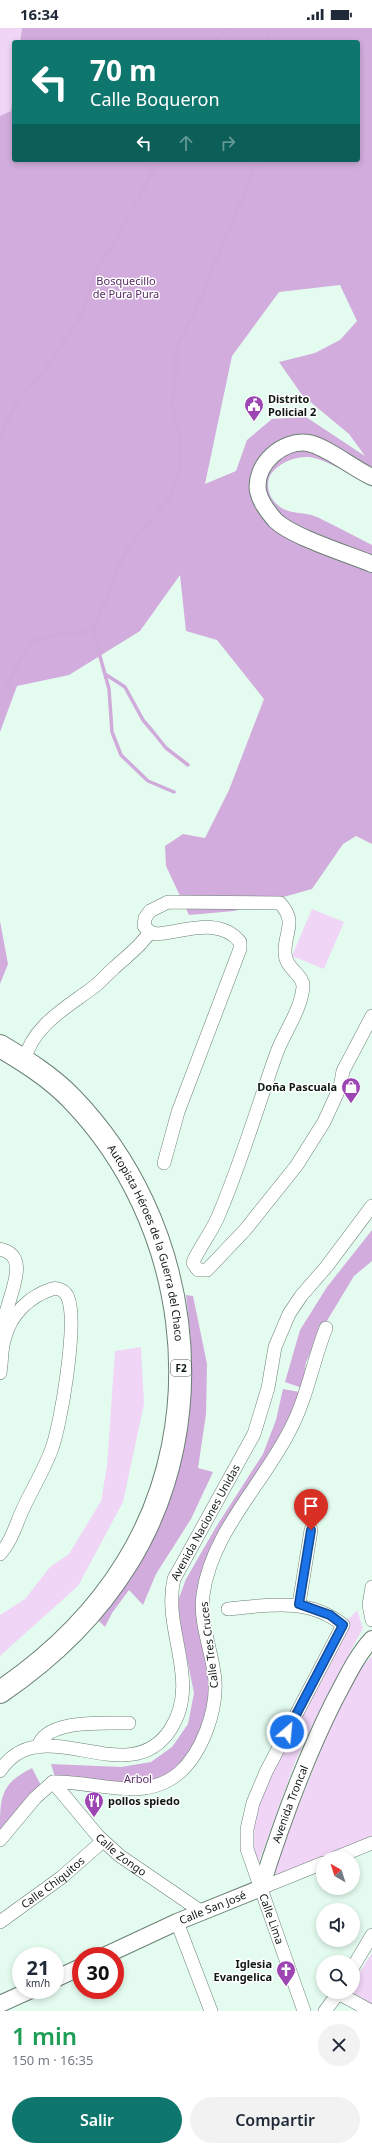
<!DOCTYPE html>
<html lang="es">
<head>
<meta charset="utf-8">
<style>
  :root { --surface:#fff; --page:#f2f2f3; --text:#1f2937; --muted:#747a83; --accent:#0f766e }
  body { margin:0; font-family:"Noto Sans",sans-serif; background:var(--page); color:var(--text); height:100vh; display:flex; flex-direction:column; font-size:15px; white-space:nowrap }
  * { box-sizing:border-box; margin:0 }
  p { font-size:13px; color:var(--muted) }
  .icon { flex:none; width:22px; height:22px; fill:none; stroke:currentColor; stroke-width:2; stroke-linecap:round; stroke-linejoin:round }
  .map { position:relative; height:1983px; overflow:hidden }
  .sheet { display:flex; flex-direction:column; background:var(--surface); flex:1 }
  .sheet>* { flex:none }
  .top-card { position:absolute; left:12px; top:12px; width:348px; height:122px; border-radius:4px; box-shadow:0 2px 6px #0003; background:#0f766e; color:#fff; overflow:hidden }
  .needle { width:26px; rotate:321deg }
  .controls { position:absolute; left:316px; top:1823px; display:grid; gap:8px }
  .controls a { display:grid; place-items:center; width:44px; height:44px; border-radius:50%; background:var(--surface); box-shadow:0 2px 6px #0003; font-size:20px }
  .speed { position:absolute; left:12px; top:1919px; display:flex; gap:8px; font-size:20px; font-weight:700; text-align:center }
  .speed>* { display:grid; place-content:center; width:52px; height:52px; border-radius:50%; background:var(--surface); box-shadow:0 2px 6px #0003; line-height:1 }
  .speed small { font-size:10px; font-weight:400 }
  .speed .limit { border:6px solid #d22; background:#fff; color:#111 }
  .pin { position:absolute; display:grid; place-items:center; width:34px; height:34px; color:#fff; margin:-41px -17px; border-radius:50% 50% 50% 0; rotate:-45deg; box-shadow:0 0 4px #0007 }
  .pin .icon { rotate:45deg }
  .me { position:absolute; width:44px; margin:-22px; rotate:27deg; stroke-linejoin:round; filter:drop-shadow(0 0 3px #0008) }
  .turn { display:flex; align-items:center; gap:14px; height:84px; padding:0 12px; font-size:18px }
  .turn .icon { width:52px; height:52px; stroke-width:2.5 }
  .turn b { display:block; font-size:28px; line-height:34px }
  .lanes { display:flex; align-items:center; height:38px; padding:0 12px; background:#0003; justify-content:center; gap:20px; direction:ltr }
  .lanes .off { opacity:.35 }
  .round { display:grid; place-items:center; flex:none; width:42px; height:42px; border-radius:21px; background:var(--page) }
  .headline { display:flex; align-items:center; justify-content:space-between; height:68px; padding:0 12px }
  h1 { font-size:24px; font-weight:600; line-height:30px; color:#1e9e55 }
  .button { display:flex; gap:8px; margin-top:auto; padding:8px 12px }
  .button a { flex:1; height:46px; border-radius:24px; background:var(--accent); color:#fff; font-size:16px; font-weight:600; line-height:46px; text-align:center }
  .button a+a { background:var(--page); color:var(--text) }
  .status { display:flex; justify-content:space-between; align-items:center; height:28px; padding:0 20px; background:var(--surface); direction:ltr }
  .status svg { height:11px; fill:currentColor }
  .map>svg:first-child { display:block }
  .green { fill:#f0d5f7 }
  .forest { fill:#d1acdc; fill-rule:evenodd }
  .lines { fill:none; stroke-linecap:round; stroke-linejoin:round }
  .stream { stroke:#d0aada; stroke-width:3.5 }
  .minor-casing { stroke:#6b8075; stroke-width:14 }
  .tertiary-casing { stroke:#6b8075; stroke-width:18 }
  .motorway-casing { stroke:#6b8075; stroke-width:24 }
  .minor { stroke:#fff; stroke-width:13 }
  .tertiary { stroke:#fff; stroke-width:16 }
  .motorway { stroke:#fff; stroke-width:22 }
  .route-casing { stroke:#114b97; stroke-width:10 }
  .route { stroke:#1a73e8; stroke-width:7 }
  .labels { text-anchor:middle; stroke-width:3; stroke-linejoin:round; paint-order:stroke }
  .shield { fill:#fff; stroke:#585d5a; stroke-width:1 }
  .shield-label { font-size:10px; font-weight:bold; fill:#101814 }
  .park-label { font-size:11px; fill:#592b65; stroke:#fff }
  .poi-label { font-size:11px; font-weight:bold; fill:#101814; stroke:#fff; text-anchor:start }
  .street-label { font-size:11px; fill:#101814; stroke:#fff }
</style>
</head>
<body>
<div class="status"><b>16:34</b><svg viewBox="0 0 49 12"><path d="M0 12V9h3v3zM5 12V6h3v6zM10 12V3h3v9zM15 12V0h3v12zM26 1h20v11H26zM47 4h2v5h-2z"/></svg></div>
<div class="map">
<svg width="372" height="1983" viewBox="0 0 372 1983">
  <rect width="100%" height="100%" fill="#e4fcef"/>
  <!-- green -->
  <path class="green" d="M0 0H22L20 14H14V55L11 83 0 88Z
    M312 881 344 894 324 941 292 928Z
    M141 1319 144 1376 123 1474 78 1558 0 1628V1587L25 1571 50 1539 69 1526 101 1473 107 1438 115 1323Z
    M357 1582 363 1600 324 1673 295 1734 257 1839 248 1816 261 1766 343 1592 350 1590Z
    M372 1628V1815L333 1830H323L264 1853 277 1832 338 1680 357 1645Z
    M372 1925V1976L353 1965V1954Z"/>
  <!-- forest -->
  <path class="forest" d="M22 0H372V459C355 450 336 437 318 431 302 425 280 433 271 446 266 453 268 466 273 472 286 489 301 482 317 489 336 498 354 508 372 517V816L356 808 343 816 312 861 234 883 189 887 166 838 165 818 183 806 205 810 229 762 264 671 217 612 186 603 180 547 140 603 69 647 17 658 0 704V88L11 83 14 55V132H358V14H20ZM340 257 357 293 340 312 315 325 279 334 302 367 349 406 365 428 306 389 272 391 247 412 236 443 205 456 232 328 279 264Z
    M0 893 8 936 0 956Z
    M372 1202V1233L354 1248 325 1296 306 1334 302 1360 285 1354 300 1302 327 1259Z
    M186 1267 193 1268 207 1336 206 1386 198 1440 213 1444 191 1491 156 1546 143 1577 129 1562 112 1585 105 1599 97 1591C110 1574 126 1557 138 1538 176 1477 191 1402 191 1331 192 1310 188 1288 186 1267Z
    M283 1361 305 1365 229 1506 205 1556 214 1653 190 1739 142 1765H99L64 1761 56 1752 51 1736 121 1739 151 1734 172 1719 188 1696 194 1665 178 1587 179 1570 186 1551 216 1499 263 1426 276 1392Z
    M32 1740 44 1763 0 1805C0 1769 0 1756 32 1740Z"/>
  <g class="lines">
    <!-- stream -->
    <path class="stream" d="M267 0V14
      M216 14 225 0
      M0 410 17 374 43 344 80 289 97 241 120 205 158 132
      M105 646 125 659 143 692 154 705 166 720 188 737
      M0 668C13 650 20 630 33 612L60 606 93 603
      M174 764 148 753 121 727 112 704 109 661 93 603 118 541 129 519 170 469 181 437 179 406 172 378 176 342V321L193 288 258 132"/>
    <!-- minor casing -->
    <g class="minor-casing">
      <g id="minor">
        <path d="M24 1033C33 998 64 981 91 961 100 955 106 947 114 940 127 928 140 919 150 904"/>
        <path d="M164 1135 178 1084 240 921V914C219 888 184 904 156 906L150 904 144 898 145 890 150 883 168 874 280 875C297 894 285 903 285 923 284 941 304 946 303 959 301 982 285 1003 277 1024 258 1077 242 1132 220 1184 214 1201 202 1215 194 1232L193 1235 198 1242H207L245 1202 297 1137 324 1094 340 1059 343 1043 372 988"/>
        <path d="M0 1221C37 1229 0 1279 4 1303"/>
        <path d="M0 1345C2 1334 1 1320 5 1309 11 1286 30 1268 52 1261 58 1259 66 1263 68 1270 78 1294 61 1398 51 1423 43 1444 31 1463 22 1483 15 1499 11 1514 0 1526"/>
        <path d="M372 1559 369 1577 372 1592"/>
        <path d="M299 1576 311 1502"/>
        <path id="s1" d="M228 1581C268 1577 309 1569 343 1597L266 1744 253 1775 247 1801V1821L304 1983"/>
        <path d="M38 1719C46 1690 106 1696 129 1695"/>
        <path id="s2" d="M0 1743C41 1679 127 1766 170 1702 202 1654 162 1602 174 1551L254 1406 268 1360 275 1319 289 1286 301 1268 327 1238 372 1178"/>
        <path id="s3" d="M53 1754 98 1808 120 1828 202 1884"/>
        <path d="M0 1812 35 1770 53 1754C95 1752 142 1776 179 1745 202 1725 217 1683 215 1653 213 1624 199 1596 203 1567 211 1505 263 1456 290 1402 307 1370 313 1333 326 1300"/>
        <path d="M335 1830 372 1815"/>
        <path d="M261 1860 323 1835"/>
        <path id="s4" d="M0 1894 62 1849 103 1813"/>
        <path d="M177 1894 211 1983"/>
        <path d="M353 1939 372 1907"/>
        <path d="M338 1965 371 1983"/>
        <path d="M325 1983 339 1964"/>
      </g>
    </g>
    <!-- tertiary casing -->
    <g class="tertiary-casing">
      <g id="tertiary">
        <path d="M372 449C354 441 326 418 308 415 282 411 254 437 258 463 260 473 268 484 275 492 292 509 348 526 372 536"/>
        <path id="s5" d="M104 1928 177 1894 261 1860C281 1796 304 1733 334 1673 345 1653 356 1628 372 1611"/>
        <path d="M55 1951 81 1939"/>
        <path d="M0 1976 31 1962"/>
      </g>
    </g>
    <!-- motorway casing -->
    <g class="motorway-casing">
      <g id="motorway">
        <path id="s6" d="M0 1018C25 1033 51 1049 72 1071 189 1192 217 1390 127 1535 95 1587 50 1630 0 1664"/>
      </g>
    </g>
    <!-- minor -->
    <use href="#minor" class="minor"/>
    <!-- tertiary -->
    <use href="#tertiary" class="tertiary"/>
    <!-- motorway -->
    <use href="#motorway" class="motorway"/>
  </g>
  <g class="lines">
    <!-- route casing -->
    <g class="route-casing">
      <path id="route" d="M287 1704 343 1597 330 1587 299 1576 311 1502"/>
    </g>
    <!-- route -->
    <use href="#route" class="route"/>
  </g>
  <!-- icons -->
  <defs>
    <g id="civic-pin" transform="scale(1)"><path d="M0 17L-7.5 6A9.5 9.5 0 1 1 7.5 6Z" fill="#9d46b3" stroke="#fff"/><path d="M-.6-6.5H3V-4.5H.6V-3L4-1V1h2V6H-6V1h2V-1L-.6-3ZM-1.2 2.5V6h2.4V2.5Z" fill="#fff"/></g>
    <g id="shop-pin" transform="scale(1)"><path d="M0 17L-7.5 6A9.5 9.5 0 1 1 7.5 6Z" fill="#9d46b3" stroke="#fff"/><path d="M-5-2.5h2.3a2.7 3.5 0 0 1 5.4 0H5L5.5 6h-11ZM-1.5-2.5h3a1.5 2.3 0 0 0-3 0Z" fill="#fff"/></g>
    <g id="restaurant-pin" transform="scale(1)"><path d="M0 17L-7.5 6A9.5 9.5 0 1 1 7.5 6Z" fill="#9d46b3" stroke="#fff"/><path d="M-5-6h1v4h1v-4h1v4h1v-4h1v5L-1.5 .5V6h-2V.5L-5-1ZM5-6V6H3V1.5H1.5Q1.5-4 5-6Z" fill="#fff"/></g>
    <g id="church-pin" transform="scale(1)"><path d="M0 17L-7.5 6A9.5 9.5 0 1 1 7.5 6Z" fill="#9d46b3" stroke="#fff"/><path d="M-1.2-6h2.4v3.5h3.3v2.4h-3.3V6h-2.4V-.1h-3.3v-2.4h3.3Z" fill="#fff"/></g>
  </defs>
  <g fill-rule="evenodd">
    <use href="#civic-pin" x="254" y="377"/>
    <use href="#shop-pin" x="351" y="1059"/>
    <use href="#restaurant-pin" x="94" y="1773"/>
    <use href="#church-pin" x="286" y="1942"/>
  </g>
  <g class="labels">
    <!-- shield labels -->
    <rect class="shield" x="171" y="1332" width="20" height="16" rx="3"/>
    <g class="shield-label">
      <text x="181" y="1344">F2</text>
    </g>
    <!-- park labels -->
    <g class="park-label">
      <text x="126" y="257">Bosquecillo<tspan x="126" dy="13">de Pura Pura</tspan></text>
      <text x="138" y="1755">Arbol</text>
    </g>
    <!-- poi labels -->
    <g class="poi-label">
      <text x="268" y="375">Distrito<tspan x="268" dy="13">Policial 2</tspan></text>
      <text x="337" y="1063" text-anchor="end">Doña Pascuala</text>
      <text x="108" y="1777">pollos spiedo</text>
      <text x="272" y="1940" text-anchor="end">Iglesia<tspan x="272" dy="13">Evangelica</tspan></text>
    </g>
    <!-- street labels -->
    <g class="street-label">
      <text dy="4" stroke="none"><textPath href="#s6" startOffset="255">Autopista Héroes de la Guerra del Chaco</textPath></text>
      <text dy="4" stroke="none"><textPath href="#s2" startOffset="407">Avenida Naciones Unidas</textPath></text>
      <text transform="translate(209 1617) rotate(-97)" y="4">Calle Tres Cruces</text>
      <text dy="4" stroke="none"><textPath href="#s5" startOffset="260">Avenida Troncal</textPath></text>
      <text dy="4" stroke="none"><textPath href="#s3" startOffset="100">Calle Zongo</textPath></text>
      <text dy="4" stroke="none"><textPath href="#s4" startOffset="66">Calle Chiquitos</textPath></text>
      <text dy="4" stroke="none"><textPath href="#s5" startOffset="119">Calle San José</textPath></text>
      <text dy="4" stroke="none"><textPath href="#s1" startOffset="440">Calle Lima</textPath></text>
    </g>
  </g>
</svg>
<div class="controls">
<a><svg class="needle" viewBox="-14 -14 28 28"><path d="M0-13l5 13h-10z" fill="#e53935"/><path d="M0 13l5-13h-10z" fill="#747a83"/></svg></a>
<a><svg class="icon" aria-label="sound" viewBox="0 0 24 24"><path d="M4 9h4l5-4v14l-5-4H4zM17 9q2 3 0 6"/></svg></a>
<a><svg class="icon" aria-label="search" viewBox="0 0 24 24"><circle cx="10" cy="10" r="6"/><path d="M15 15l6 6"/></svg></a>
</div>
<div class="speed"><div>21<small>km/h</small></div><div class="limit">30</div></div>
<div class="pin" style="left:311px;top:1502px;background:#d93025"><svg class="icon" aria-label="arrive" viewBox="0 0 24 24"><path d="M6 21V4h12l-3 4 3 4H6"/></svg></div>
<svg class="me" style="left:287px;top:1704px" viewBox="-20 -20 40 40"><circle r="17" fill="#1a73e8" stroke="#fff" stroke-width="3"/><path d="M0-11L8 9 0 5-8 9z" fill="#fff"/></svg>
<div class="top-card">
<div class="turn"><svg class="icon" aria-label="left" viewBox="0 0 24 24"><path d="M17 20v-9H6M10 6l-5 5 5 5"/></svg><div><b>70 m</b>Calle Boqueron</div></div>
<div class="lanes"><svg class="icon" aria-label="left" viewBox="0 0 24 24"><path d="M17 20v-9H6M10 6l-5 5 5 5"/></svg><svg class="icon off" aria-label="ahead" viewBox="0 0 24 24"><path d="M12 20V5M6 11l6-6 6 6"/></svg><svg class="icon off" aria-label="right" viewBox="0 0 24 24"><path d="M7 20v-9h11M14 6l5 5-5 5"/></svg></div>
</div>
</div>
<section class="sheet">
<div class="headline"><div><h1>1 min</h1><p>150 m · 16:35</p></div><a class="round"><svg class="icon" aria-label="close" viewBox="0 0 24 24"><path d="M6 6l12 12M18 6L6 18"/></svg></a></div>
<div class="button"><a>Salir</a><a>Compartir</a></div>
</section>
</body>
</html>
